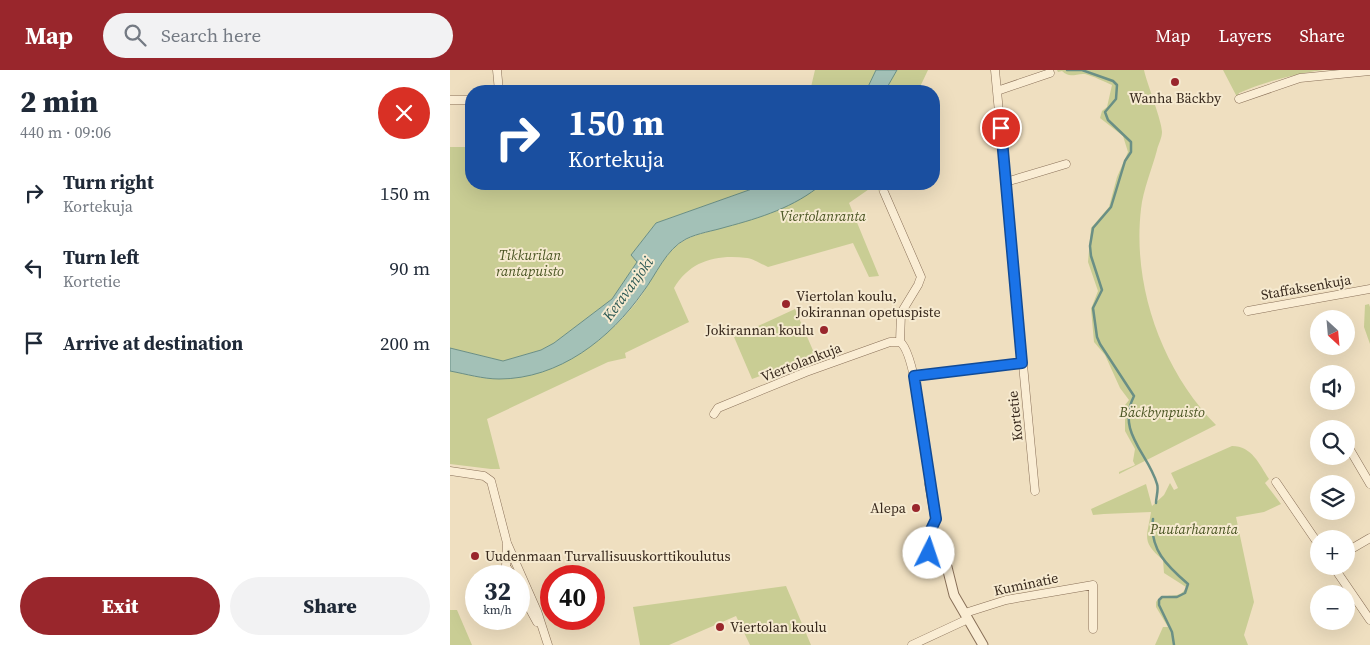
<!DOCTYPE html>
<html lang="en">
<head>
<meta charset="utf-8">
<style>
  :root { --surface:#fff; --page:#f2f2f3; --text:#1f2937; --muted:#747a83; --accent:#99262c }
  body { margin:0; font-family:"Source Serif 4",serif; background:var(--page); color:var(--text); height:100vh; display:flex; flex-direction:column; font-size:19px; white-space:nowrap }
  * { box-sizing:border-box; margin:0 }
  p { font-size:16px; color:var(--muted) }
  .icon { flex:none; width:28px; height:28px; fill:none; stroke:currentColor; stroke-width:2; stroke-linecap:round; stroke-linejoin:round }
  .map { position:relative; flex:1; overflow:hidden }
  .details { display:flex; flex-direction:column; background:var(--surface); width:450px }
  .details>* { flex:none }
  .banner { position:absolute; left:15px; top:15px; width:475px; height:105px; border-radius:20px; box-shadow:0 5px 20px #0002; background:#1a4fa0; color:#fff; overflow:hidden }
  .needle { width:32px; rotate:154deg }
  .controls { position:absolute; left:860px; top:240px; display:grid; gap:10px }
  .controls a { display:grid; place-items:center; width:45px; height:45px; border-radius:50%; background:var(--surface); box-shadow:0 5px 20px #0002; font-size:25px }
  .speed { position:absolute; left:15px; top:495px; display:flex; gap:10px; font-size:25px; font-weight:700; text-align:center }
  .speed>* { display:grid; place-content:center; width:65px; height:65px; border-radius:50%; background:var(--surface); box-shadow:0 5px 20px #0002; line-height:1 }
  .speed small { font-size:12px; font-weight:400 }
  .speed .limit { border:8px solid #d22; background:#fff; color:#111 }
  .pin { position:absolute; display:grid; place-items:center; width:42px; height:42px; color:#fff; margin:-21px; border:2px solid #fff; border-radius:50%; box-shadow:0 1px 5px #0007 }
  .me { position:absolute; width:55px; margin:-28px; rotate:4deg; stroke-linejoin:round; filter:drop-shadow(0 0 4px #0008) }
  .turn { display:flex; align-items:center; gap:18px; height:105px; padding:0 20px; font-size:22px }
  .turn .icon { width:65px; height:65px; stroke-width:2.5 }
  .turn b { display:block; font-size:35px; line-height:42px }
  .round { display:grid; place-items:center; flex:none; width:52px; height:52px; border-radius:26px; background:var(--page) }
  .summary { display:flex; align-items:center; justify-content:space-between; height:85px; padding:0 20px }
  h1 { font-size:30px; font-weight:800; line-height:38px }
  .primary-button { display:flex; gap:10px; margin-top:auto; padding:10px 20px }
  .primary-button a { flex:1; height:58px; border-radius:30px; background:var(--accent); color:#fff; font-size:20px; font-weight:800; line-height:58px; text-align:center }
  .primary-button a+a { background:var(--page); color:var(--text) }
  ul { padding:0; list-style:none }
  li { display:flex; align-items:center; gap:15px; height:75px; padding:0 20px }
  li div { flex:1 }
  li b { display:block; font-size:19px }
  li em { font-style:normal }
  header { display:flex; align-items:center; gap:30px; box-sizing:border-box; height:70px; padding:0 25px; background:var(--accent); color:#fff }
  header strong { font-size:24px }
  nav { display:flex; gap:28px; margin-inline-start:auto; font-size:18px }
  .search { width:350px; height:45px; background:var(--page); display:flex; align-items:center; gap:12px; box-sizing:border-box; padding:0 18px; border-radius:28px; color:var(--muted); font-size:19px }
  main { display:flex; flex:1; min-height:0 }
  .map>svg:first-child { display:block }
  .green { fill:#c9cd94 }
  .water { fill:#a3c1b7; stroke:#6a8f85 }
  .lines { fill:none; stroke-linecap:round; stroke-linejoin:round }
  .stream { stroke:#6a8f85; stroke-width:2.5 }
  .minor-casing { stroke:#897058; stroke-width:9 }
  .tertiary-casing { stroke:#897058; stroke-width:11 }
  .minor { stroke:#faedd4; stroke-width:8 }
  .tertiary { stroke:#faedd4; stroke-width:9 }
  .route-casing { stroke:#114b97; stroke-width:12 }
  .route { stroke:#1a73e8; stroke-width:9 }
  .poi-dot { fill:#99262c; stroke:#f6ead0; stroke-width:2 }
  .labels { text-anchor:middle; stroke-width:4; stroke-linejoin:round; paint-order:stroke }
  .poi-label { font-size:14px; fill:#38291d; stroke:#f6ead0; text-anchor:start }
  .park-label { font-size:14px; font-style:italic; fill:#4a5523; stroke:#f6ead0 }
  .street-label { font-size:14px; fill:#38291d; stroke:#f6ead0 }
  .water-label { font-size:15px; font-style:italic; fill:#2b5853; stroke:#f6ead0 }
</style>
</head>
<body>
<header>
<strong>Map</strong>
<div class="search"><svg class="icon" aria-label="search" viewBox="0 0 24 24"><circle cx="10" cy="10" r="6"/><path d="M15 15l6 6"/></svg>Search here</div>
<nav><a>Map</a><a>Layers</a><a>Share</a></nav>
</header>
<main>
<section class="details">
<div class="summary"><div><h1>2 min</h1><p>440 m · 09:06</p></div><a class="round" style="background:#d93025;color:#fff"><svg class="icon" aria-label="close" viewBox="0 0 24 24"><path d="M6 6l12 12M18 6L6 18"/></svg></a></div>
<ul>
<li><svg class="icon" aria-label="right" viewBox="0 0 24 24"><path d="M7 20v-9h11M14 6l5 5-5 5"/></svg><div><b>Turn right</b><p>Kortekuja</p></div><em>150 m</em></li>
<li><svg class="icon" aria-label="left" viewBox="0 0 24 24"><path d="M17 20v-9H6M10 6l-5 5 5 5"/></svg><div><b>Turn left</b><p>Kortetie</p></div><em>90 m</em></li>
<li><svg class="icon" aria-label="arrive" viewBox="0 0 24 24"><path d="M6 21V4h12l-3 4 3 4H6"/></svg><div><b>Arrive at destination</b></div><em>200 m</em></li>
</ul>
<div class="primary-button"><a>Exit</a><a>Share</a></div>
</section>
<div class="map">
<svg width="920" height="575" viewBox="0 0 920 575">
  <rect width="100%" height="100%" fill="#efdfc0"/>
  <!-- green -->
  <path class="green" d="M365 0H426L416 21H352L361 17Z
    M447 0H478L468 21H435Z
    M607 0H694C697 14 712 51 712 62 712 68 708 75 707 80 702 99 693 120 691 139 682 216 712 300 766 355L669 404V402L685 395 683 391 685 379 675 361V335L679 330 670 318 655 285 644 272 641 239 648 221 638 192 641 158 659 137 667 107 678 82 673 66 650 48 652 41 657 37 662 15C655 12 643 6 635 4 626 3 620 9 612 1L608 2Z
    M773 0H873C844 4 814 12 789 23L787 27Z
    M0 77H21V114H316L206 153 181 185 187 192 162 229 104 273 91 280 53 291 0 278Z
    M372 114H427L429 122 425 115 399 133 429 206 419 207 403 173 318 197C311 194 302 188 297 188 266 184 240 191 224 218L239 252 175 283 176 288 158 292 37 349 50 399H41L0 394V301C16 304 33 309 49 309 106 309 158 271 191 226 204 207 214 182 235 170 245 164 260 162 271 158 303 147 334 132 366 119Z
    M919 234 920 237V274L914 257 915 235Z
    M345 239 365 285 302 309 284 267Z
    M782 376C802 376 809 394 819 409L815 413 831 434 814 442 786 447 804 532 794 565 798 575H705L713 557H718L706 537V532C714 520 730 532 736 517L714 503 713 490C691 471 697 468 701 442L654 444 643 445 641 439 696 414 702 436 714 425 720 413 724 420 728 418 721 403Z
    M336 516 361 575H300L286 546 219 575H190L183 537Z
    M0 540H7L22 575H0Z"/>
  <!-- water -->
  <path class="water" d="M426 0H447L435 21H416Z
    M316 114H372C345 137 310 148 276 157 263 161 248 163 236 169 216 179 206 205 193 222 160 269 109 309 49 309 33 309 16 304 0 301V278L53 291 91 280 104 273 162 229 187 192 181 185 206 153Z"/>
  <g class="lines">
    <!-- stream -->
    <path class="stream" d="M617 0H632L663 11 667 15 666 29 655 42 658 50 681 72V82L675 91 661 137 643 158 640 176 641 186 652 220 643 238 647 267 650 274 684 326C666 362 698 383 707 414 709 419 706 427 706 433
      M703 449C699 479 717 496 738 514L735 523 727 527H712L709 530V535L722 562 724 575"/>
    <!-- minor casing -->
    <g class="minor-casing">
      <path id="minor" d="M47 0 49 21
        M545 0 585 421
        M547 21 600 3
        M789 29 850 8 920 1
        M0 30H21
        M556 112 616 94
        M434 122 471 207 468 215 451 243 450 272
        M798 241 920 219
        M450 272C466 282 477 390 480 414
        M464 307 573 293
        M264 344 268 338 356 302 440 272H450
        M896 373 920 414
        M0 401 34 406 41 411 57 473 87 541 98 575
        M826 412 869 475
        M57 473 56 496 62 506
        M896 482 920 468
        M883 496 920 550
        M69 519 87 552
        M515 543 556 530 643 515V559
        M462 575 518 549"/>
    </g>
    <!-- tertiary casing -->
    <g class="tertiary-casing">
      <path id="tertiary" d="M480 414 486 449 477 468 479 483 497 497 504 525 533 575"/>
    </g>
    <!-- minor -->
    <use href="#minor" class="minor"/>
    <!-- tertiary -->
    <use href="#tertiary" class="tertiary"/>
  </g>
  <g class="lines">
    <!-- route casing -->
    <g class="route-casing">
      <path id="route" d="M479 483 477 468 486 449 464 306 572 293 551 58"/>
    </g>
    <!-- route -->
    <use href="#route" class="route"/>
  </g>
  <!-- markers -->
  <g class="poi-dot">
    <circle cx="725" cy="12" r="5"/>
    <circle cx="336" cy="234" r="5"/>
    <circle cx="374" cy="260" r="5"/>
    <circle cx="466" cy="438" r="5"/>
    <circle cx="25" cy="486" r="5"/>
    <circle cx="270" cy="557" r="5"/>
  </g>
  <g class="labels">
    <!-- poi labels -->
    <g class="poi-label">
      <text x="725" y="33" text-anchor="middle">Wanha Bäckby</text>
      <text x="346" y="231">Viertolan koulu,<tspan x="346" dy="16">Jokirannan opetuspiste</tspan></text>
      <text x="364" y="265" text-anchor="end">Jokirannan koulu</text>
      <text x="456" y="443" text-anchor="end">Alepa</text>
      <text x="35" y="491">Uudenmaan Turvallisuuskorttikoulutus</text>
      <text x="280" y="562">Viertolan koulu</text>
    </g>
    <!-- park labels -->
    <g class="park-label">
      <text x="373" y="151">Viertolanranta</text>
      <text x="80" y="190">Tikkurilan<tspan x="80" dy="16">rantapuisto</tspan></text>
      <text x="712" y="347">Bäckbynpuisto</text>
      <text x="744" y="464">Puutarharanta</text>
    </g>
    <!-- street labels -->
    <g class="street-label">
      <text transform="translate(856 217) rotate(-10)" y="5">Staffaksenkuja</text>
      <text transform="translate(351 292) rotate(-21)" y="5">Viertolankuja</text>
      <text transform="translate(565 346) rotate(-96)" y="5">Kortetie</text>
      <text transform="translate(576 514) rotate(-12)" y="5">Kuminatie</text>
    </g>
    <!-- water labels -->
    <g class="water-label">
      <text transform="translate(178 219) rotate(-54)" y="5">Keravanjoki</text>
    </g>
  </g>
</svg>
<div class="controls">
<a><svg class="needle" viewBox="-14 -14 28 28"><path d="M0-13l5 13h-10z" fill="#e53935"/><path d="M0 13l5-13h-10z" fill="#747a83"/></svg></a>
<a><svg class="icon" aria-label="sound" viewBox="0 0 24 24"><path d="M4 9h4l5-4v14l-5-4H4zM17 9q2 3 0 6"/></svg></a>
<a><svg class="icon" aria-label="search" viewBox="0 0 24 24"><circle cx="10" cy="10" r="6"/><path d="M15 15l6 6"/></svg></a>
<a><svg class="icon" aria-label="layers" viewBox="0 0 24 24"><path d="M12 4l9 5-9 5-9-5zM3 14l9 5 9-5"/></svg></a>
<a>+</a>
<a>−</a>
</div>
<div class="speed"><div>32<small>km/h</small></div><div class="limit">40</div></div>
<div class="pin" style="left:551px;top:58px;background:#d93025"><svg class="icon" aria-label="arrive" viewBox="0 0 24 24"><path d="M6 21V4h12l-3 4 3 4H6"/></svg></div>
<svg class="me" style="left:479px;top:483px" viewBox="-20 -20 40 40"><circle r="19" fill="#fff"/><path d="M0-13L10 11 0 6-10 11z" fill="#1a73e8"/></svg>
<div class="banner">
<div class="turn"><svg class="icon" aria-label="right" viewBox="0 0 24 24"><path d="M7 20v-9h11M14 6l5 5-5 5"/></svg><div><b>150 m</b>Kortekuja</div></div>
</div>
</div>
</main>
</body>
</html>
